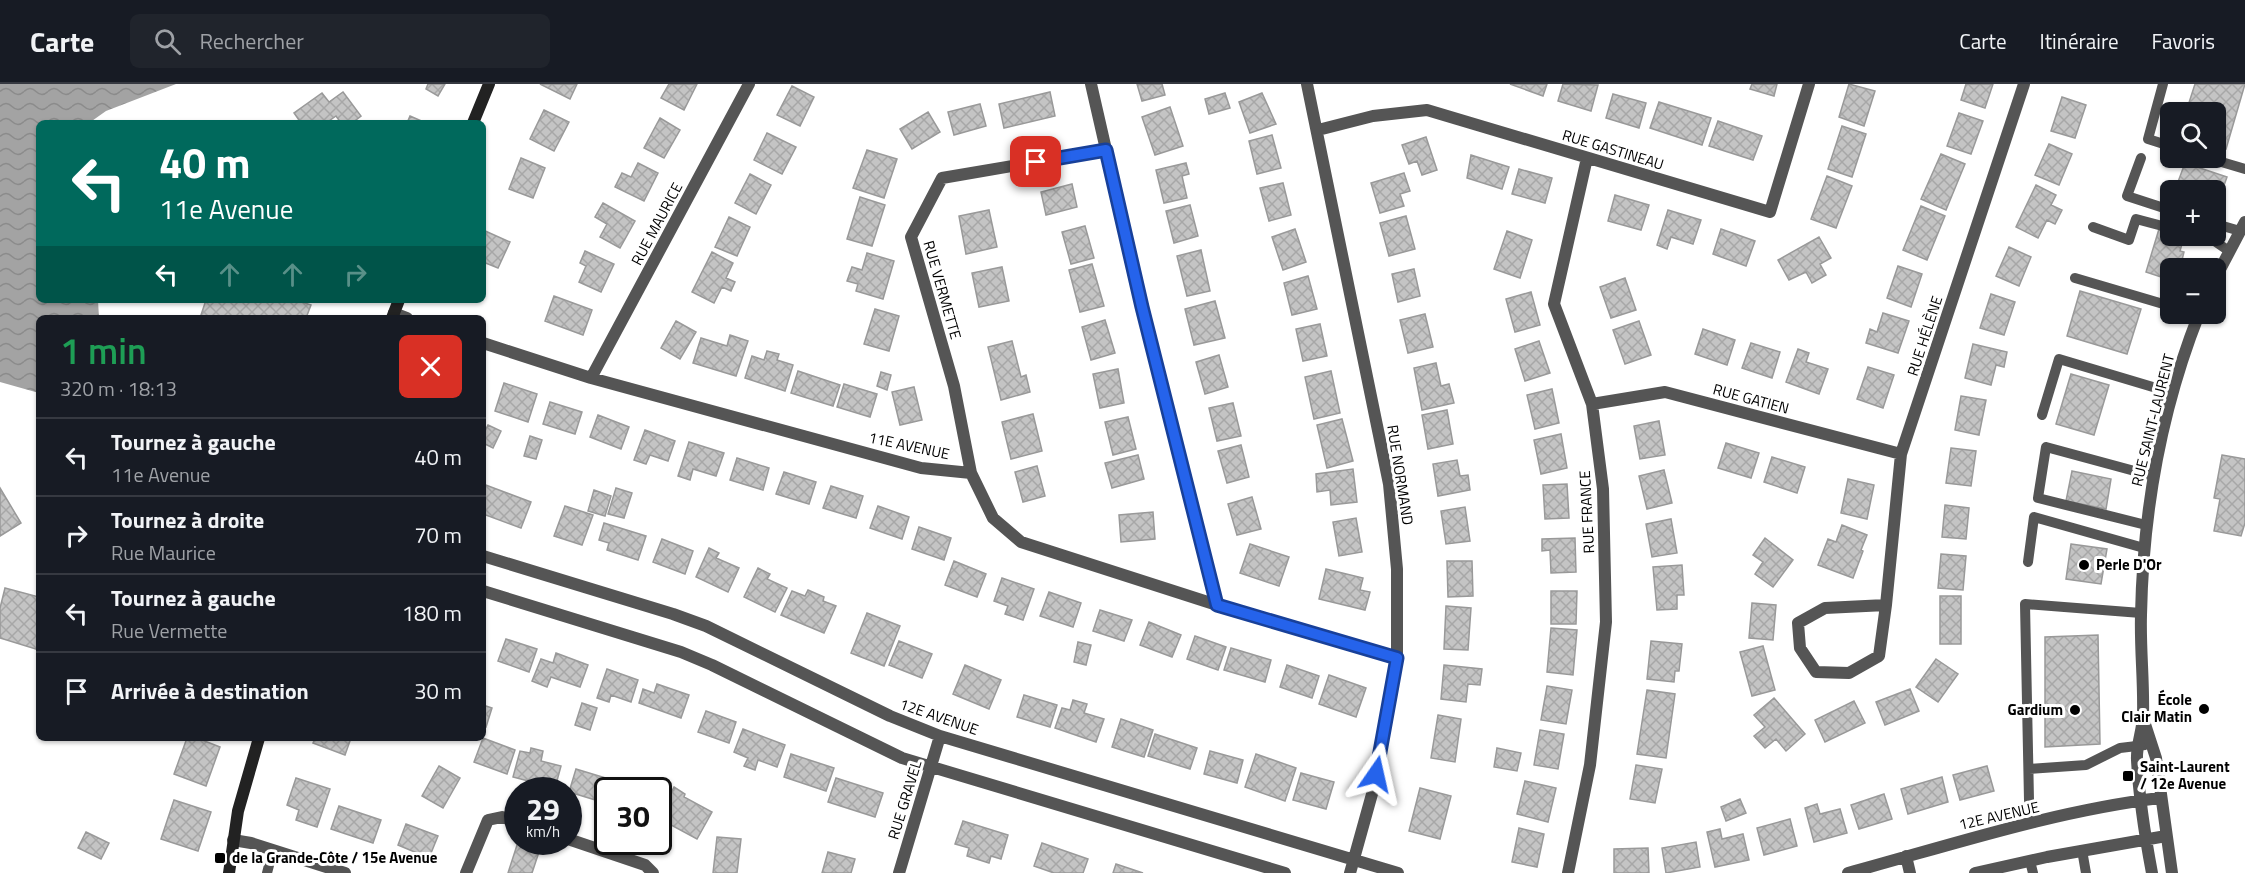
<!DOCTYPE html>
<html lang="fr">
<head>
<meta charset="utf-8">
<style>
  :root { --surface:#171b24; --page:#20242c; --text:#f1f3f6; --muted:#9ea1a6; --line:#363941 }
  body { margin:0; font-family:"Titillium Web",sans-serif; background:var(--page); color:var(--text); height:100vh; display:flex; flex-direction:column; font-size:22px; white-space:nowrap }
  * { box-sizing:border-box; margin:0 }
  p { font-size:20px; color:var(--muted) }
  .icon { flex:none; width:33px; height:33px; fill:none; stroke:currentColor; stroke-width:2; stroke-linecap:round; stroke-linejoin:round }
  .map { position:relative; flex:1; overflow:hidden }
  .sheet { position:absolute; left:36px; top:231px; width:450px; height:426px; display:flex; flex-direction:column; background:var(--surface); border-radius:9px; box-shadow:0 2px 4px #0004 }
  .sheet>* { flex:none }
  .guide { position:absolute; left:36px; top:36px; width:450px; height:183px; border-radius:9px; box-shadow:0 2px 4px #0004; background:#00695c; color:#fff; overflow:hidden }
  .controls { position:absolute; left:2160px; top:18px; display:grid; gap:12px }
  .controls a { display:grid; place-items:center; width:66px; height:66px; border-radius:9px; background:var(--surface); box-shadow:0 2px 4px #0004; font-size:30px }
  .speed { position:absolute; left:504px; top:693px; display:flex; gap:12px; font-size:30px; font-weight:700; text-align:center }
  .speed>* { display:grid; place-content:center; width:78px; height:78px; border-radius:50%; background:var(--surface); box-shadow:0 2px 4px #0004; line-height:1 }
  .speed small { font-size:15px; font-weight:400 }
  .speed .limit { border:3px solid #111; border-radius:9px; background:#fff; color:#111 }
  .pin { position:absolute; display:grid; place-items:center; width:51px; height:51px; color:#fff; margin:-26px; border-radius:12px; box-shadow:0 3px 9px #0006 }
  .me { position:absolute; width:66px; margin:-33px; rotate:11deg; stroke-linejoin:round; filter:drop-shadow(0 0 4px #0008) }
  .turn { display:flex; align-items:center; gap:21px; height:126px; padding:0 24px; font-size:27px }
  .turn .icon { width:78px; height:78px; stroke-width:2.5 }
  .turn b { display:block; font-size:42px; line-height:51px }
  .lanes { display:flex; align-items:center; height:57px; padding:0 24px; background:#0003; justify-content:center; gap:30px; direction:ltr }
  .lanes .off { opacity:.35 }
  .round { display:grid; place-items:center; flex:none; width:63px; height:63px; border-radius:9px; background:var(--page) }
  .overview { display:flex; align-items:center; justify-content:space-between; height:102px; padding:0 24px }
  h1 { font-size:36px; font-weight:600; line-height:45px; color:#1e9e55 }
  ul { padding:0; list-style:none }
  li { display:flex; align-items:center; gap:18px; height:78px; padding:0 24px; border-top:2px solid var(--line) }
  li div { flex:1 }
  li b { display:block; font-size:22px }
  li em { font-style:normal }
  header { display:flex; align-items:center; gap:36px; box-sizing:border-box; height:84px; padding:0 30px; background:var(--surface); border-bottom:2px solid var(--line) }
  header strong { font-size:28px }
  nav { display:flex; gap:33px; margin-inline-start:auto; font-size:21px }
  .search { width:420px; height:54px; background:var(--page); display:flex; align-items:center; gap:15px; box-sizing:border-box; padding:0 21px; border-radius:9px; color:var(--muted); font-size:22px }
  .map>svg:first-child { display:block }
  .water { fill:url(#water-waves) }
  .building { fill:url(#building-cross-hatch); stroke:#999; stroke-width:1.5 }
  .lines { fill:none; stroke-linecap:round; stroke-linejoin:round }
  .lane { stroke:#555; stroke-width:10 }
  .street { stroke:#555; stroke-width:12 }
  .secondary { stroke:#222; stroke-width:12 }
  .route-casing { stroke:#184099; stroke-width:15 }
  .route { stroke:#2563eb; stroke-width:10 }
  .poi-dot { fill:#000; stroke:#fff; stroke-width:2 }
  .labels { text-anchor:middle; stroke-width:6; stroke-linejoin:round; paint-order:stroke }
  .street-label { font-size:15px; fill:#000; stroke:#fff }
  .poi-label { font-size:15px; font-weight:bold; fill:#000; stroke:#fff; text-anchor:start }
</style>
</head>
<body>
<header>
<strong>Carte</strong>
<div class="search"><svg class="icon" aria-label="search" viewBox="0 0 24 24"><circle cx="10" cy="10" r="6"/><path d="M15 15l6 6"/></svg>Rechercher</div>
<nav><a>Carte</a><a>Itinéraire</a><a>Favoris</a></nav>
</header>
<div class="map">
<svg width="2245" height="789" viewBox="0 0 2245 789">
  <defs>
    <pattern id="water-waves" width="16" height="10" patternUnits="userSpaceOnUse" patternTransform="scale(1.5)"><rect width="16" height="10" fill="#a3a3a3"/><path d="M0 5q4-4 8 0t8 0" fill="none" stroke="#8b8b8b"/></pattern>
    <pattern id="building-cross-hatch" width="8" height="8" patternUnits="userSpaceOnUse" patternTransform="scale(1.5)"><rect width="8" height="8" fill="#c4c4c4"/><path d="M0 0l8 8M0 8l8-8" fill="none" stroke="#a7a7a7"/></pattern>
  </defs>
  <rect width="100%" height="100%" fill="#fff"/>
  <!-- water -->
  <path class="water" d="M0 0H176L106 27 89 39H39V216H98L99 234H39V309L0 298Z"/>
  <!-- building -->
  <path class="building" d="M428 0H445L438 12 426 5Z
    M540 0H577L570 15Z
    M669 0H697L684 26 661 14Z
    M1137 0H1162L1165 11 1142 17Z
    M1510 0H1547L1543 12Z
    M1563 0 1598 1 1591 27 1558 17Z
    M1752 0H1777L1774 12 1750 5Z
    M1849 0 1875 7 1864 42 1839 33Z
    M1966 0H1993L1985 24 1961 16Z
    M2195 0H2245L2226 65 2216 62V28H2186Z
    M792 2 814 13 800 42 777 31Z
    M343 8 361 32 352 39H341L336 32 326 39H301L294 29 322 9 329 18Z
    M1050 8 1055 32 1004 44 999 20Z
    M1225 9 1230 24 1209 30 1205 15Z
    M1262 9 1276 40 1250 49 1239 18Z
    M1613 10 1646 19 1639 44 1606 34Z
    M2062 13 2086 21 2075 54 2051 47Z
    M1659 18 1711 34 1702 61 1650 44Z
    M980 20 986 42 954 51 948 28Z
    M1170 23 1183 62 1155 71 1142 33Z
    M544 26 569 38 554 67 530 55Z
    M928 28 940 48 912 65 900 45Z
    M1959 29 1983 37 1971 70 1947 62Z
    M410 32 426 39H407Z
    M660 34 680 46 664 74 644 64Z
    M1718 37 1762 52 1753 76 1709 62Z
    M1842 42 1866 50 1852 93 1828 85Z
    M767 49 796 63 782 90 754 76Z
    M1272 51 1281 84 1257 90 1249 57Z
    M1426 53 1437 86 1422 91 1417 77 1409 80 1402 61Z
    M2049 60 2072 70 2059 101 2035 91Z
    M867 66 897 75 884 114 853 104Z
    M1941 70 1965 80 1946 126 1921 115Z
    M1471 71 1509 83 1502 105 1467 94Z
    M521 74 545 84 533 114 509 105Z
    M638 79 658 89 644 117 615 103 622 89 631 93Z
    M1186 79 1189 90 1182 92 1187 114 1164 119 1156 86Z
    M2185 79 2227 93 2216 124V106H2175Z
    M1519 85 1552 94 1545 119 1512 110Z
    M1404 89 1410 107 1400 110 1404 122 1380 129 1371 99Z
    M750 90 771 101 756 130 735 119Z
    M1827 92 1852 102 1836 144 1811 135Z
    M1283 99 1291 131 1269 137 1260 104Z
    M1072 100 1077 123 1046 131 1041 108Z
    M2036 101 2056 111 2051 121 2062 126 2055 140 2047 136 2038 154 2016 143Z
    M1615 111 1649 121 1641 146 1608 137Z
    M860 113 885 121 872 162 847 155Z
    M603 119 635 137 620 164 600 153 607 140 595 133Z
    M1190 121 1198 152 1174 159 1166 127Z
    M1921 122 1945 132 1927 176 1903 166Z
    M989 126 997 163 966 170 959 132Z
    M1668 126 1701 136 1693 160 1671 153 1667 165 1657 161Z
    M1406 132 1415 165 1389 172 1380 139Z
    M729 133 750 143 737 172 715 163Z
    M1085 142 1094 174 1071 180 1062 148Z
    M1295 145 1306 178 1283 186 1272 153Z
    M1721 145 1755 157 1746 182 1713 170Z
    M2159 145 2170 149V152L2184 153 2180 167 2184 168 2181 180 2187 182 2186 184H2170V196L2146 188Z
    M483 146 510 158 498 184 483 178Z
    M1507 147 1532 156 1520 194 1494 185Z
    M1819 153 1831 174 1820 180 1826 191 1812 199 1806 188 1789 196 1778 176Z
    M2009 163 2031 173 2019 202 1996 192Z
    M1201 166 1210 207 1187 212 1177 172Z
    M585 167 614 180 601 208 579 198 586 182 580 179Z
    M712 168 733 179 726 194 735 198 731 207 722 203 714 219 692 208Z
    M867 169 894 177 883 215 856 207 858 200 847 197 852 183 862 186Z
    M1092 180 1104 222 1080 228 1069 186Z
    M1898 182 1922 190 1911 223 1887 214Z
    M1002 183 1009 217 979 223 972 189Z
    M1414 185 1420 212 1398 218 1392 190Z
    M1308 192 1317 225 1292 231 1284 199Z
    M1625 194 1636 226 1611 234 1600 203Z
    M2080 207 2141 225 2127 270 2067 252Z
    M1531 208 1540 241 1515 248 1506 215Z
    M1991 210 2015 218 2004 251 1980 244Z
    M554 212 592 226 583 251 545 237Z
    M206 216H296L311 221 306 234H200Z
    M1215 217 1225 254 1194 261 1185 225Z
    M875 225 899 232 889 267 864 260Z
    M1883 229 1909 237 1898 269 1866 259 1870 245 1877 248Z
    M1425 230 1433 263 1408 269 1400 236Z
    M1105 236 1115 269 1091 276 1082 243Z
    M676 237 696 248 680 275 661 264Z
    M1639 237 1651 271 1625 280 1613 246Z
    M1320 240 1327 272 1303 277 1296 245Z
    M1703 245 1735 256 1727 281 1695 270Z
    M730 251 748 257 736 292 693 279 701 254 727 262Z
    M1012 257 1021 293 1026 291 1030 308 1001 316 988 263Z
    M1539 257 1550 289 1525 297 1515 265Z
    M1751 259 1780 268 1772 294 1742 284Z
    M1973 260 2007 268 2004 283 1996 281 1991 301 1965 294Z
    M1798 265 1809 269 1806 278 1828 285 1819 310 1786 298Z
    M767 267 779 270 777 276 793 281 785 307 745 294 752 272 764 276Z
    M1219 271 1228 303 1205 310 1196 278Z
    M1436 279 1441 302 1449 300 1454 319 1422 326 1414 284Z
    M1868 283 1894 291 1883 324 1857 315Z
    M1118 285 1124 319 1100 324 1093 290Z
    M798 287 840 301 833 322 791 309Z
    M1331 287 1340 329 1314 335 1305 293Z
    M881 288 891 291 887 306 877 302Z
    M2071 290 2109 301 2094 351 2056 340Z
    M504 299 537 310 528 338 495 327Z
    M844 300 877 310 870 333 837 323Z
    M914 303 922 336 900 341 892 308Z
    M1552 305 1559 339 1535 345 1527 311Z
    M1961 312 1986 316 1979 351 1955 346Z
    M550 318 582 328 575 350 543 340Z
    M1233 319 1241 352 1217 357 1209 324Z
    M1447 326 1453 360 1428 365 1422 331Z
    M1033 330 1042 367 1011 375 1002 338Z
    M598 331 629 343 621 365 590 353Z
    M1128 333 1136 365 1113 371 1105 338Z
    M1342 335 1353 377 1327 384 1317 341Z
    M1659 337 1665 371 1640 375 1634 342Z
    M488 341 501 347 493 364 483 359V351Z
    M645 346 675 357 668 377 650 371 646 380 634 376Z
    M1561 350 1567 384 1541 390 1534 356Z
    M530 352 542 356 536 375 524 372Z
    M689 358 724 369 716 392 693 385 690 396 678 392Z
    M1726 359 1759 369 1751 394 1718 384Z
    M1241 361 1249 393 1227 399 1218 367Z
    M1951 364 1976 367 1971 402 1946 399Z
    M1138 371 1144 395 1112 404 1105 379Z
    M2222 371 2245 375V439L2241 452 2214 447 2220 415 2214 414Z
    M1772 373 1805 383 1797 409 1764 398Z
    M737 374 769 384 763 406 730 396Z
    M1457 376 1460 392 1468 391 1470 406 1438 412 1433 380Z
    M1037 382 1045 412 1023 418 1015 388Z
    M1353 385 1357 418 1331 421 1330 406 1317 408 1316 390Z
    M1664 386 1672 419 1647 425 1639 392Z
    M2072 387 2111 395 2106 425 2066 417Z
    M784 388 816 398 809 420 776 410Z
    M1848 395 1874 401 1867 435 1841 429Z
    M483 400 531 418 521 444 483 430Z
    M1567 400 1569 434 1545 435 1543 401Z
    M831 402 863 412 856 434 823 424Z
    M0 404 21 439 0 452Z
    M616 404 632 409 624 434 608 430Z
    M594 406 611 412 605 432 588 427Z
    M1252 413 1261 445 1237 451 1228 420Z
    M1945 421 1969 424 1966 455 1942 453Z
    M565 422 593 431 582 461 554 452Z
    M878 422 909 433 902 455 870 444Z
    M1465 423 1470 457 1446 460 1441 427Z
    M1153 428 1155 455 1121 458 1119 431Z
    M1356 434 1362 468 1339 472 1333 438Z
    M1671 435 1677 469 1652 473 1646 440Z
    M604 439 646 452 638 476 607 466 609 459 599 456Z
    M1842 441 1867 451 1861 466 1863 467 1853 494 1818 481 1828 455 1836 458Z
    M919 443 951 454 944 476 912 465Z
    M1575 454 1576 488 1551 489 1550 466 1542 467V455Z
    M1765 454 1793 476 1773 503 1755 490 1763 478 1753 471Z
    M662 455 693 467 685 490 653 478Z
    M1250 460 1289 473 1279 502 1240 489Z
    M2071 460 2107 465 2101 500 2066 495Z
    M709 464 719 469 716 474 739 484 728 508 696 493Z
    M1941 470 1966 472 1963 506 1938 504Z
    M954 477 986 490 977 513 945 501Z
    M1447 477H1472L1473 512 1448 513Z
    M1682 481 1684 511H1677V525L1657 526 1653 483Z
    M758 484 770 490 767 495 787 504 775 528 744 513Z
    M1326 485 1363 494 1360 506 1370 508 1365 526 1319 515Z
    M1002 494 1034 505 1023 536 1005 530 1008 522 994 517Z
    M5 504 39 513V566L0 554V524Z
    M808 506 824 513 823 517 836 522 824 549 781 531 792 507 805 512Z
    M1551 507H1577L1576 540H1551Z
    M1049 508 1081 519 1073 543 1040 532Z
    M1940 512H1961V560H1940Z
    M1752 519 1776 521 1773 556 1749 554Z
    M1446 522 1471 524 1468 566 1444 565Z
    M1100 526 1132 536 1124 557 1093 547Z
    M867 529 900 542 884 582 851 569Z
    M1149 538 1181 551 1172 573 1140 561Z
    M1551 544 1577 546 1573 591 1547 588Z
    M2098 551 2100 660 2045 663V553Z
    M1195 552 1226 563 1218 586 1187 575Z
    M506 555 537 565 529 588 498 577Z
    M899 557 932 570 922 594 889 581Z
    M1651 557 1682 560 1679 587H1675L1674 598 1647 595Z
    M1078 558 1091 561 1086 581 1074 578Z
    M1763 562 1775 606 1752 612 1740 568Z
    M1231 564 1271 576 1265 598 1224 586Z
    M556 569 588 581 580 603 551 593 547 603 532 597 541 575 553 579Z
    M1936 575 1958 590 1938 618 1916 603Z
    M965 581 1001 596 989 625 953 610Z
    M1287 581 1319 592 1312 614 1280 603Z
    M1444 581 1482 585 1480 601 1468 600 1466 618 1441 615Z
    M607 585 638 596 631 618 611 611 609 618 597 614Z
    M1329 591 1366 604 1356 633 1319 620Z
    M657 600 689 611 681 634 639 619 643 605 654 609Z
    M1547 602 1572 606 1566 640 1541 636Z
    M1910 605 1919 627 1885 641 1876 618Z
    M1647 606 1675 610 1666 674 1637 670Z
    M1024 611 1057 621 1050 643 1017 633Z
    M1774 614 1805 650 1786 667 1776 655 1765 664 1754 652 1765 643 1754 631Z
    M1073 616 1087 620 1084 629 1104 635 1096 658 1055 644 1062 624 1070 626Z
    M1854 617 1865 639 1825 658 1815 636Z
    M582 619 597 624 590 646 575 641Z
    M483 621 492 624 486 643 483 642Z
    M706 627 736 638 729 659 698 648Z
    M1438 631 1461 635 1455 678 1431 674Z
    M1121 635 1153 646 1144 673 1112 663Z
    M743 645 785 661 777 683 758 676 755 686 744 682 748 674 734 668Z
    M1540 646 1564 650 1558 685 1534 681Z
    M1155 650 1197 664 1190 685 1148 672Z
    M187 654H197L220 663 206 702 174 690Z
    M315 654H351L345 671 313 659Z
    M483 654 515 666 507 690 474 678Z
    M531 664 543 667 541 677 561 682 555 704 513 693 520 667 530 669Z
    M1497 664 1521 669 1517 687 1494 683Z
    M1210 667 1243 676 1237 699 1204 690Z
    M791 670 834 684 826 707 784 693Z
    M1256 670 1296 684 1285 717 1245 703Z
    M1636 681 1662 685 1655 719 1630 715Z
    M439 682 460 694 443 724 422 712Z
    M1987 682 1994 707 1960 716 1953 691Z
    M576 685 609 695 602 718 569 708Z
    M1301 689 1334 698 1326 725 1293 716Z
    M1942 693 1948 718 1908 730 1901 705Z
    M296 694 330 705 317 743 296 736 299 726 287 721Z
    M836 694 883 709 875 733 828 718Z
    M1525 697 1556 704 1548 738 1517 730Z
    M619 699 641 706H616Z
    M674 703 685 710 684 713 712 728 697 755 658 734Z
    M1420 704 1451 712 1440 755 1409 747Z
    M1884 710 1892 735 1859 745 1851 721Z
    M1740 715 1746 729 1726 737 1721 723Z
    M174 716 211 728 198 767 161 755Z
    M1817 720 1820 730 1840 725 1847 749 1814 758 1805 724Z
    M339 722 381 736 373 759 331 745Z
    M1790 735 1797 762 1764 771 1757 744Z
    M963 737 1008 751 1001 775 991 772 989 779 967 772 969 764 955 760Z
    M406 740 438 752 429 774 398 761Z
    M1519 744 1544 750 1537 783 1512 778Z
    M1720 745 1722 755 1743 750 1749 776 1715 783 1707 748Z
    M86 748 109 759 101 775 78 764Z
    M717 753 741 755 737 789H713Z
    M518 758H528L541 762 532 789H508Z
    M1696 758 1700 783 1666 789 1662 764Z
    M1042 759 1088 775 1083 789H1054L1034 782Z
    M1648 764 1649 789H1614V765Z
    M828 768 855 775 851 789H822Z
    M1116 780 1143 789H1113Z"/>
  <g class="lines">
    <!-- lane -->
    <path class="lane" d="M2163 0 2148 55 2170 62
      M2141 74 2127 112 2170 126
      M2208 74 2245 85
      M2216 140 2240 147
      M2093 143 2129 156 2136 135 2170 144
      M2195 152 2213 156 2229 167
      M2075 194 2170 222
      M2042 331 2059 275 2173 309
      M2146 441 2038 414 2046 363 2153 392
      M2028 478 2034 433 2144 464
      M2029 685 2086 681 2120 664 2145 661
      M2033 739 2029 716 2025 520 2141 529
      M2082 766 2086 789
      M2030 777 2033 789
      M267 789 273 766"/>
    <!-- street -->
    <path class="street" d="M1091 0 1142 223 1217 521
      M1307 0 1389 400 1397 485V574L1372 710 1350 789
      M1318 46 1373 32 1427 26 1770 128 1809 0
      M2216 193 2245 138
      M394 229 407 234
      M483 259 591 294 921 384 971 389 993 434 1021 458 1217 521 1397 574
      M591 294 749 0
      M1592 320 1665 308 1901 370
      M971 389 954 302 911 153 942 94 1106 66
      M483 472 673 530 706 542 890 632 940 652 1398 789
      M483 507 681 568 712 581 902 674 1285 789
      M1886 521 1825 524 1798 539 1800 564 1816 588 1849 589 1879 572 1886 521 1901 370 2024 0
      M2144 637 2156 674 2172 789
      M568 755 645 781 653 789
      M233 756 251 759 345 789
      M1906 772 1910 789
      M466 789 488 736 502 733 518 738
      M899 789 940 652
      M1568 789 1590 681 1606 538 1603 405 1592 320 1554 220 1587 74
      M1848 789C1951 761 2054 727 2160 714
      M1975 789 2047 773 2166 752
      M2152 789C2145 752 2139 714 2137 676 2136 661 2143 646 2143 631 2144 598 2140 565 2141 531 2143 428 2161 326 2199 230"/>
    <!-- secondary -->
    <path class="secondary" d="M473 39 489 0
      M392 234 399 216
      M229 789 238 727 259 654"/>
  </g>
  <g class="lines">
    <!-- route casing -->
    <g class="route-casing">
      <path id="route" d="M1036 78 1106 66 1142 223 1217 521 1397 574 1376 690"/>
    </g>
    <!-- route -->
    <use href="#route" class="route"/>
  </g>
  <!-- markers -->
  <g class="poi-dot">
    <circle cx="2084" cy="481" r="6"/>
    <circle cx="2204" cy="625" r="6"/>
    <circle cx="2075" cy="626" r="6"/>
    <rect x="2122" y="686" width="12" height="12" rx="3"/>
    <rect x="214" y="768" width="12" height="12" rx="3"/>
  </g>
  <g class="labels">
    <!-- street labels -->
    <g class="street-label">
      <text transform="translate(1613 66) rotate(17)" y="5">RUE GASTINEAU</text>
      <text transform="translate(657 140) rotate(-62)" y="5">RUE MAURICE</text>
      <text transform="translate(942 206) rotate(74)" y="5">RUE VERMETTE</text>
      <text transform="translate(1925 252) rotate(-72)" y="5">RUE HÉLÈNE</text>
      <text transform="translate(1751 315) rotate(15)" y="5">RUE GATIEN</text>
      <text transform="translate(2153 336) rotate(-76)" y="5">RUE SAINT-LAURENT</text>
      <text transform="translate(909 362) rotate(12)" y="5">11E AVENUE</text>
      <text transform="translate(1400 391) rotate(81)" y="5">RUE NORMAND</text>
      <text transform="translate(1587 428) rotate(-93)" y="5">RUE FRANCE</text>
      <text transform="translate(939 633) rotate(19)" y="5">12E AVENUE</text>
      <text transform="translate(905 716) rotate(-73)" y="5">RUE GRAVEL</text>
      <text transform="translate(1999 732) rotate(-13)" y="5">12E AVENUE</text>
    </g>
    <!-- poi labels -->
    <g class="poi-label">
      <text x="2096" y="486">Perle D'Or</text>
      <text x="2192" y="621" text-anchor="end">École<tspan x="2192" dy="17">Clair Matin</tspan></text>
      <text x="2063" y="631" text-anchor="end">Gardium</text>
      <text x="2140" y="688">Saint-Laurent<tspan x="2140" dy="17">/ 12e Avenue</tspan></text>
      <text x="232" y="779">de la Grande-Côte / 15e Avenue</text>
    </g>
  </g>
</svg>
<div class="controls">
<a><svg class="icon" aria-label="search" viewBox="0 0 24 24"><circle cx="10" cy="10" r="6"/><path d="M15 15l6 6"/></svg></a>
<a>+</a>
<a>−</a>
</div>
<div class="speed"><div>29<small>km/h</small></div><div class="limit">30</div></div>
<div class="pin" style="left:1036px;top:78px;background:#d93025"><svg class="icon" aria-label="arrive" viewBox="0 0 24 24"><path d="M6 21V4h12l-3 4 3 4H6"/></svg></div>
<svg class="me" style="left:1376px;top:690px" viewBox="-20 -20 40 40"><path d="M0-17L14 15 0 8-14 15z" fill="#2563eb" stroke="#fff" stroke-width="4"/></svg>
<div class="guide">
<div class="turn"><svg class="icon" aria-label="left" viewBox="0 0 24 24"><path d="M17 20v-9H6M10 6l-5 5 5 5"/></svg><div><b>40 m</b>11e Avenue</div></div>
<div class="lanes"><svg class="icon" aria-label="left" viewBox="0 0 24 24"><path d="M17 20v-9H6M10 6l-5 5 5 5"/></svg><svg class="icon off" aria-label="ahead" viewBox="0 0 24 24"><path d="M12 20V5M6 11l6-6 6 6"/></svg><svg class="icon off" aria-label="ahead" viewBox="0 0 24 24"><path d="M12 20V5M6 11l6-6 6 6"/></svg><svg class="icon off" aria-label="right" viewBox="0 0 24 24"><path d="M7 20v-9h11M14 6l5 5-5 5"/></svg></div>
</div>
<section class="sheet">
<div class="overview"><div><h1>1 min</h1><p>320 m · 18:13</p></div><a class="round" style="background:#d93025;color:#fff"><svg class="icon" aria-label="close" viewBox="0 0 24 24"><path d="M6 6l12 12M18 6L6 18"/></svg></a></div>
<ul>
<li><svg class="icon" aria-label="left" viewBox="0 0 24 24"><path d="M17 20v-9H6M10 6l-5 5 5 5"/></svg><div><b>Tournez à gauche</b><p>11e Avenue</p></div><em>40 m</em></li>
<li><svg class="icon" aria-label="right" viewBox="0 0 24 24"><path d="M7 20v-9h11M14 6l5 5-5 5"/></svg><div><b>Tournez à droite</b><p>Rue Maurice</p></div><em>70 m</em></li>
<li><svg class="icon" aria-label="left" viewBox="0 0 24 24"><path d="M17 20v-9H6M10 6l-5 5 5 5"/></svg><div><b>Tournez à gauche</b><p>Rue Vermette</p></div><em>180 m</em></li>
<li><svg class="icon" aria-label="arrive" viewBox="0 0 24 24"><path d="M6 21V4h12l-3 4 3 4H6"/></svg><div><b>Arrivée à destination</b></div><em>30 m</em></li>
</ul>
</section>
</div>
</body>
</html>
